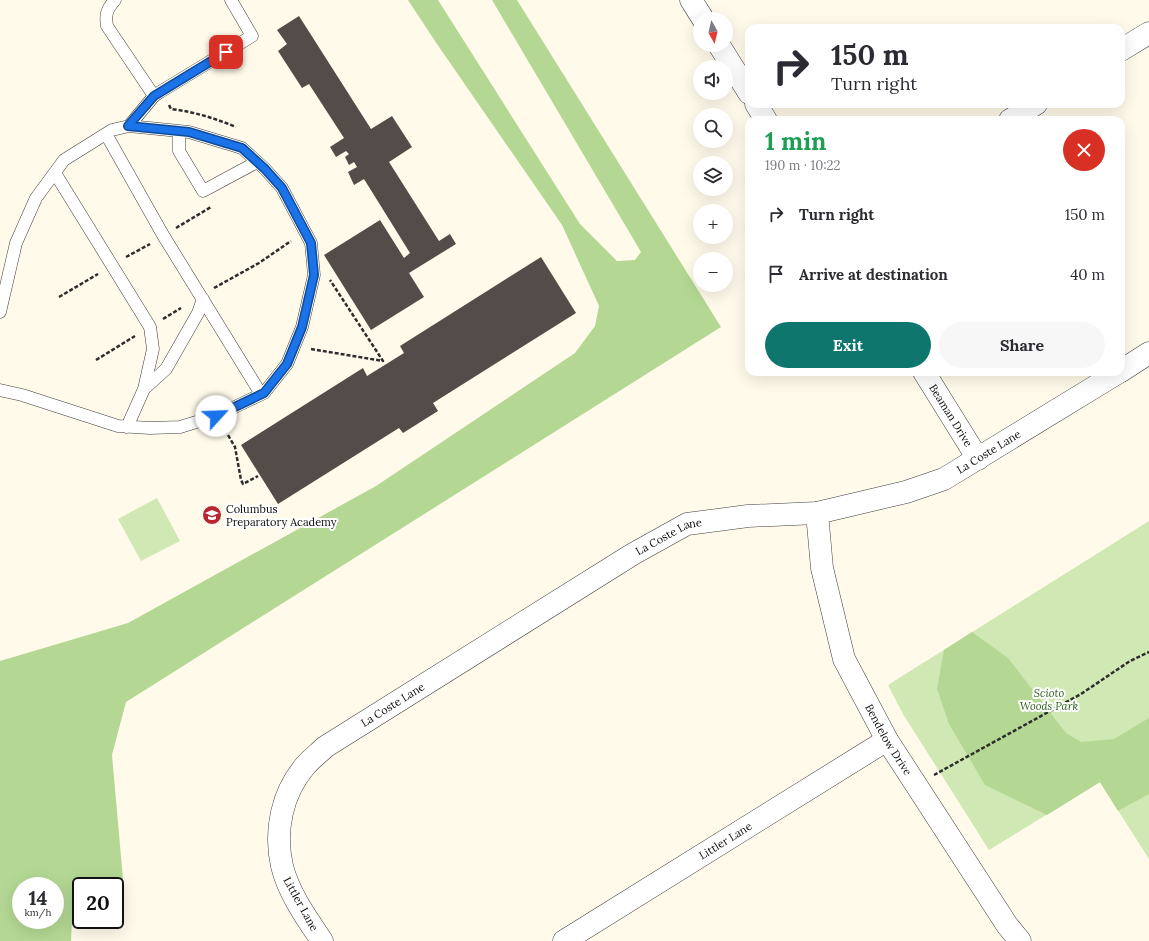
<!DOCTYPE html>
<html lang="en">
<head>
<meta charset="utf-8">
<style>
  :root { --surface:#fff; --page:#f7f7f7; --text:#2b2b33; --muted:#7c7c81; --accent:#0f766e }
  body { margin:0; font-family:Lora,serif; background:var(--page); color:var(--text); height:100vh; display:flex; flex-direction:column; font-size:15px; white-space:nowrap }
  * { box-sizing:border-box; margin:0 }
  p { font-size:13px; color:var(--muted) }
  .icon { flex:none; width:22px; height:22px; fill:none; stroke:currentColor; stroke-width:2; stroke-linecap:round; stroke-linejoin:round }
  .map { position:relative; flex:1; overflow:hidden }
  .side { position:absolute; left:745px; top:116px; width:380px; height:260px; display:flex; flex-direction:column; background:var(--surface); border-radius:12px; box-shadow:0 4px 16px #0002 }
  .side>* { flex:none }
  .banner { position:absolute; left:745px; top:24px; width:380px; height:84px; border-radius:12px; box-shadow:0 4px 16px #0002; background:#fff; color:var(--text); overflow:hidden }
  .needle { width:26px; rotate:172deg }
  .tools { position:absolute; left:693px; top:12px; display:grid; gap:8px }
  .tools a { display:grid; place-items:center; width:40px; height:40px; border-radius:50%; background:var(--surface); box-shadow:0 4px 16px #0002; font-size:20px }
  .speed { position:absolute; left:12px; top:877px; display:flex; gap:8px; font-size:20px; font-weight:700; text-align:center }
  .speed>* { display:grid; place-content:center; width:52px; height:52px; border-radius:50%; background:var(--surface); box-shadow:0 4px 16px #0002; line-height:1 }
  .speed small { font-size:10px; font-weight:400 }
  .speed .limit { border:2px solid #111; border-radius:6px; background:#fff; color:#111 }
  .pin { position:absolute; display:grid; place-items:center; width:34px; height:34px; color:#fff; margin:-17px; border-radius:8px; box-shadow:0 2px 6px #0006 }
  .me { position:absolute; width:44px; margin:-22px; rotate:65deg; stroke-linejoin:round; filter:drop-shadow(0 0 3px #0008) }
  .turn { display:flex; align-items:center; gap:14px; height:84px; padding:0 20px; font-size:18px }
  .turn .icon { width:52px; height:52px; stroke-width:2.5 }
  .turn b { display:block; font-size:28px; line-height:34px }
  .round { display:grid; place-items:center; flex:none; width:42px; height:42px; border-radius:21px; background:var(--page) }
  .summary { display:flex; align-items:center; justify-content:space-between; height:68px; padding:0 20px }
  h1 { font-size:24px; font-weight:800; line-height:30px; color:#1e9e55 }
  .action { display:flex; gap:8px; margin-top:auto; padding:8px 20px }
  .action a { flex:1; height:46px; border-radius:24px; background:var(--accent); color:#fff; font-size:16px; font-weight:800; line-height:46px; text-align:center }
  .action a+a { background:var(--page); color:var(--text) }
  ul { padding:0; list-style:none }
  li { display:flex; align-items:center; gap:12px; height:60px; padding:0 20px }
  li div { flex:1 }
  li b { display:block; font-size:15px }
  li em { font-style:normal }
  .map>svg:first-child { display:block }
  .green { fill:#d0e8b4 }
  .forest { fill:#b4d894; fill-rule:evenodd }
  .building { fill:#534c48 }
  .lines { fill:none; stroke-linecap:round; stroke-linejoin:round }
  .service-casing { stroke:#3e3e3e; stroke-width:13 }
  .minor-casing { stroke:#3e3e3e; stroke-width:23 }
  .path { stroke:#2d2d2d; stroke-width:2.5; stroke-dasharray:4 2; stroke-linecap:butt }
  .service { stroke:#fff; stroke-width:12 }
  .minor { stroke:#fff; stroke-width:22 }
  .route-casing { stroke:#114b97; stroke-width:10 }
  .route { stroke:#1a73e8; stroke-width:7 }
  .labels { text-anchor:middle; stroke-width:4; stroke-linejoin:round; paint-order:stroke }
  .street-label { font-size:11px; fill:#0b0b0b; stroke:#fff }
  .poi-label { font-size:11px; fill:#0b0b0b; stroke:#fff; text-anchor:start }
  .park-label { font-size:11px; font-style:italic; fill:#2c611d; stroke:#fff }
</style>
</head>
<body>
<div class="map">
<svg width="1149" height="941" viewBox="0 0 1149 941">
  <rect width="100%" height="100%" fill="#fffae9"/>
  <!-- green -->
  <path class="green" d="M157 498 180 541 141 561 118 519Z
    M1149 521V859L1100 782 989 850 903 714 888 685Z"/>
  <!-- forest -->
  <path class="forest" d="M408 0H438L580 224 617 261 635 260 641 252 492 0H517L721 327 126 702 112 755 123 879 115 893V886H81V917L72 921 71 941H0V661L128 623 376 486 575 353 595 326 599 306 562 225 437 44ZM21 886H55V920H21Z
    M972 632 1008 658 1066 733 1081 742 1114 739 1149 718V794L1118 811 1100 782 1047 815 985 785 949 724 937 689 944 650Z"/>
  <!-- building -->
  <path class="building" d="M299 16 371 129 392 116 412 147 389 162 439 241 450 234 456 244 409 273 424 297 371 330 324 255 380 220 404 258 410 253 364 179 354 185 348 172 357 167 354 162 349 165 345 157 349 154 346 151 336 157 330 147 344 138 309 84 302 88 278 51 287 44 277 30Z
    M541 257 576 313 433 403 438 411 403 433 399 428 278 504 241 445 363 368 367 376 404 353 400 346Z"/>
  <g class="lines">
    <!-- service casing -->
    <g class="service-casing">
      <path id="service" d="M115 0C107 9 105 14 107 26L154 96
        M129 126 154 96 160 92 252 36 231 0
        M179 131V151L203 191 257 162
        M106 134 163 235 261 394
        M55 173 150 327 153 349 144 389 127 427
        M0 312 16 243 36 198 64 160 112 130 129 126 189 132 242 148 265 169 282 188 311 243 314 275 302 327 287 364 264 393 216 416 180 427 150 428 118 426 22 395 0 390
        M144 389 166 369 198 313 203 299"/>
    </g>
    <!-- minor casing -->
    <g class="minor-casing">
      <g id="minor">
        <path d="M691 0 703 19"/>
        <path d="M719 45 749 93"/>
        <path d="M1121 50 1149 33"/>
        <path d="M756 104 766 120"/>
        <path d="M1010 120 1036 104"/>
        <path d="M1121 371 1149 353"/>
        <path id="s1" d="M924 372 978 459"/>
        <path id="s2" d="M817 513 822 568 844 659 887 740 1007 925 1020 941"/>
        <path id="s3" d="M322 941C307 919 288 892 282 866 274 831 282 793 305 766 311 759 319 753 325 747L633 554 687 524 748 516 817 513 906 492 944 479 1119 372"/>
        <path id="s4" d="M564 941 887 740"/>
      </g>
    </g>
    <!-- path -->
    <path class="path" d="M169 105 171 109C195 112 214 118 236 127
      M176 228 211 207
      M126 257 150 244
      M214 288 259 263 291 241
      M59 297 98 274
      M163 319 181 308
      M311 349 383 361 330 280
      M96 360 135 336
      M225 430 235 447 241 480 243 484 258 476
      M934 775 1081 694 1130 661 1149 652"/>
    <!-- service -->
    <use href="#service" class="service"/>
    <!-- minor -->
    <use href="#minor" class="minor"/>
  </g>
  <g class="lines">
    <!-- route casing -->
    <g class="route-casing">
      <path id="route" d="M216 416 264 393 287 364 302 327 314 275 311 243 282 188 265 169 242 148 189 132 128 126 154 96 226 52"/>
    </g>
    <!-- route -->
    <use href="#route" class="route"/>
  </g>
  <!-- icons -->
  <defs>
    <g id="school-disc" transform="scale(1)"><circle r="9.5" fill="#b9252f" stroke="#fff"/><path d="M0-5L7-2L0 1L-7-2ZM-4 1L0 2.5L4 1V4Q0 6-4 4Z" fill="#fff"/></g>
  </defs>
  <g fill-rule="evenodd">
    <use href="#school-disc" x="212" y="515"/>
  </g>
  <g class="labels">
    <!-- street labels -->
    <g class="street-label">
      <text dy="4" stroke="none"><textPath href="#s1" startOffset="51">Beaman Drive</textPath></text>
      <text dy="4" stroke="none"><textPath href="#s3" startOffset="959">La Coste Lane</textPath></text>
      <text dy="4" stroke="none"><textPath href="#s3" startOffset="623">La Coste Lane</textPath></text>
      <text dy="4" stroke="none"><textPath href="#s3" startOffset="299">La Coste Lane</textPath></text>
      <text dy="4" stroke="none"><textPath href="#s2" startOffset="241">Bendelow Drive</textPath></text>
      <text dy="4" stroke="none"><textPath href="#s4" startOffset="190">Littler Lane</textPath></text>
      <text transform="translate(301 904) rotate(61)" y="4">Littler Lane</text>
    </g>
    <!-- poi labels -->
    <g class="poi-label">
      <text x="226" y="513">Columbus<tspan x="226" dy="13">Preparatory Academy</tspan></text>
    </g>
    <!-- park labels -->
    <g class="park-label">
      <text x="1049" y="697">Scioto<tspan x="1049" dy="13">Woods Park</tspan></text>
    </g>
  </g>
</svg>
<div class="tools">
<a><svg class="needle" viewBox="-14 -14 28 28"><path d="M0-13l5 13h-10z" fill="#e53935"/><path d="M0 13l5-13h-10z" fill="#7c7c81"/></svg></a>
<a><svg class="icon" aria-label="sound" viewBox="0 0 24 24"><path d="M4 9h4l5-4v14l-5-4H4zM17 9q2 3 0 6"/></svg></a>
<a><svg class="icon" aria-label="search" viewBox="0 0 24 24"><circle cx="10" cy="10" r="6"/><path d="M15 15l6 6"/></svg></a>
<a><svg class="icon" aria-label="layers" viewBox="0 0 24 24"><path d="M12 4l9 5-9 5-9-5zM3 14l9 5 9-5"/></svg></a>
<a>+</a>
<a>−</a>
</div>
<div class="speed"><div>14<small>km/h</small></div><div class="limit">20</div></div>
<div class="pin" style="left:226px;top:52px;background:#d93025"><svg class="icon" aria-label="arrive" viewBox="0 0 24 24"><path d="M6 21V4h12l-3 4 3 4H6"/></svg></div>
<svg class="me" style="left:216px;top:416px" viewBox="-20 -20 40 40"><circle r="19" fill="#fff"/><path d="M0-13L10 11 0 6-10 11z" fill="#1a73e8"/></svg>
<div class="banner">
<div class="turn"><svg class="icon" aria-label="right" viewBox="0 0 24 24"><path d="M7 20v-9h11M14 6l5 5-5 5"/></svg><div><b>150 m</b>Turn right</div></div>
</div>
<section class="side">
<div class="summary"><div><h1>1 min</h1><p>190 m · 10:22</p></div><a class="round" style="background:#d93025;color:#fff"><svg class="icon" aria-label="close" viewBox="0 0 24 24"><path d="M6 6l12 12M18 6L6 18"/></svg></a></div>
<ul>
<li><svg class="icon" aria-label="right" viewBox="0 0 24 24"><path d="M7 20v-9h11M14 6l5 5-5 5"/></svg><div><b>Turn right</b></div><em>150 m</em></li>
<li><svg class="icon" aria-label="arrive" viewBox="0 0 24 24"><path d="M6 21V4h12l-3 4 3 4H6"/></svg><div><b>Arrive at destination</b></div><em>40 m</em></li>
</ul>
<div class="action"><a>Exit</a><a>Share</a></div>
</section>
</div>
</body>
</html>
